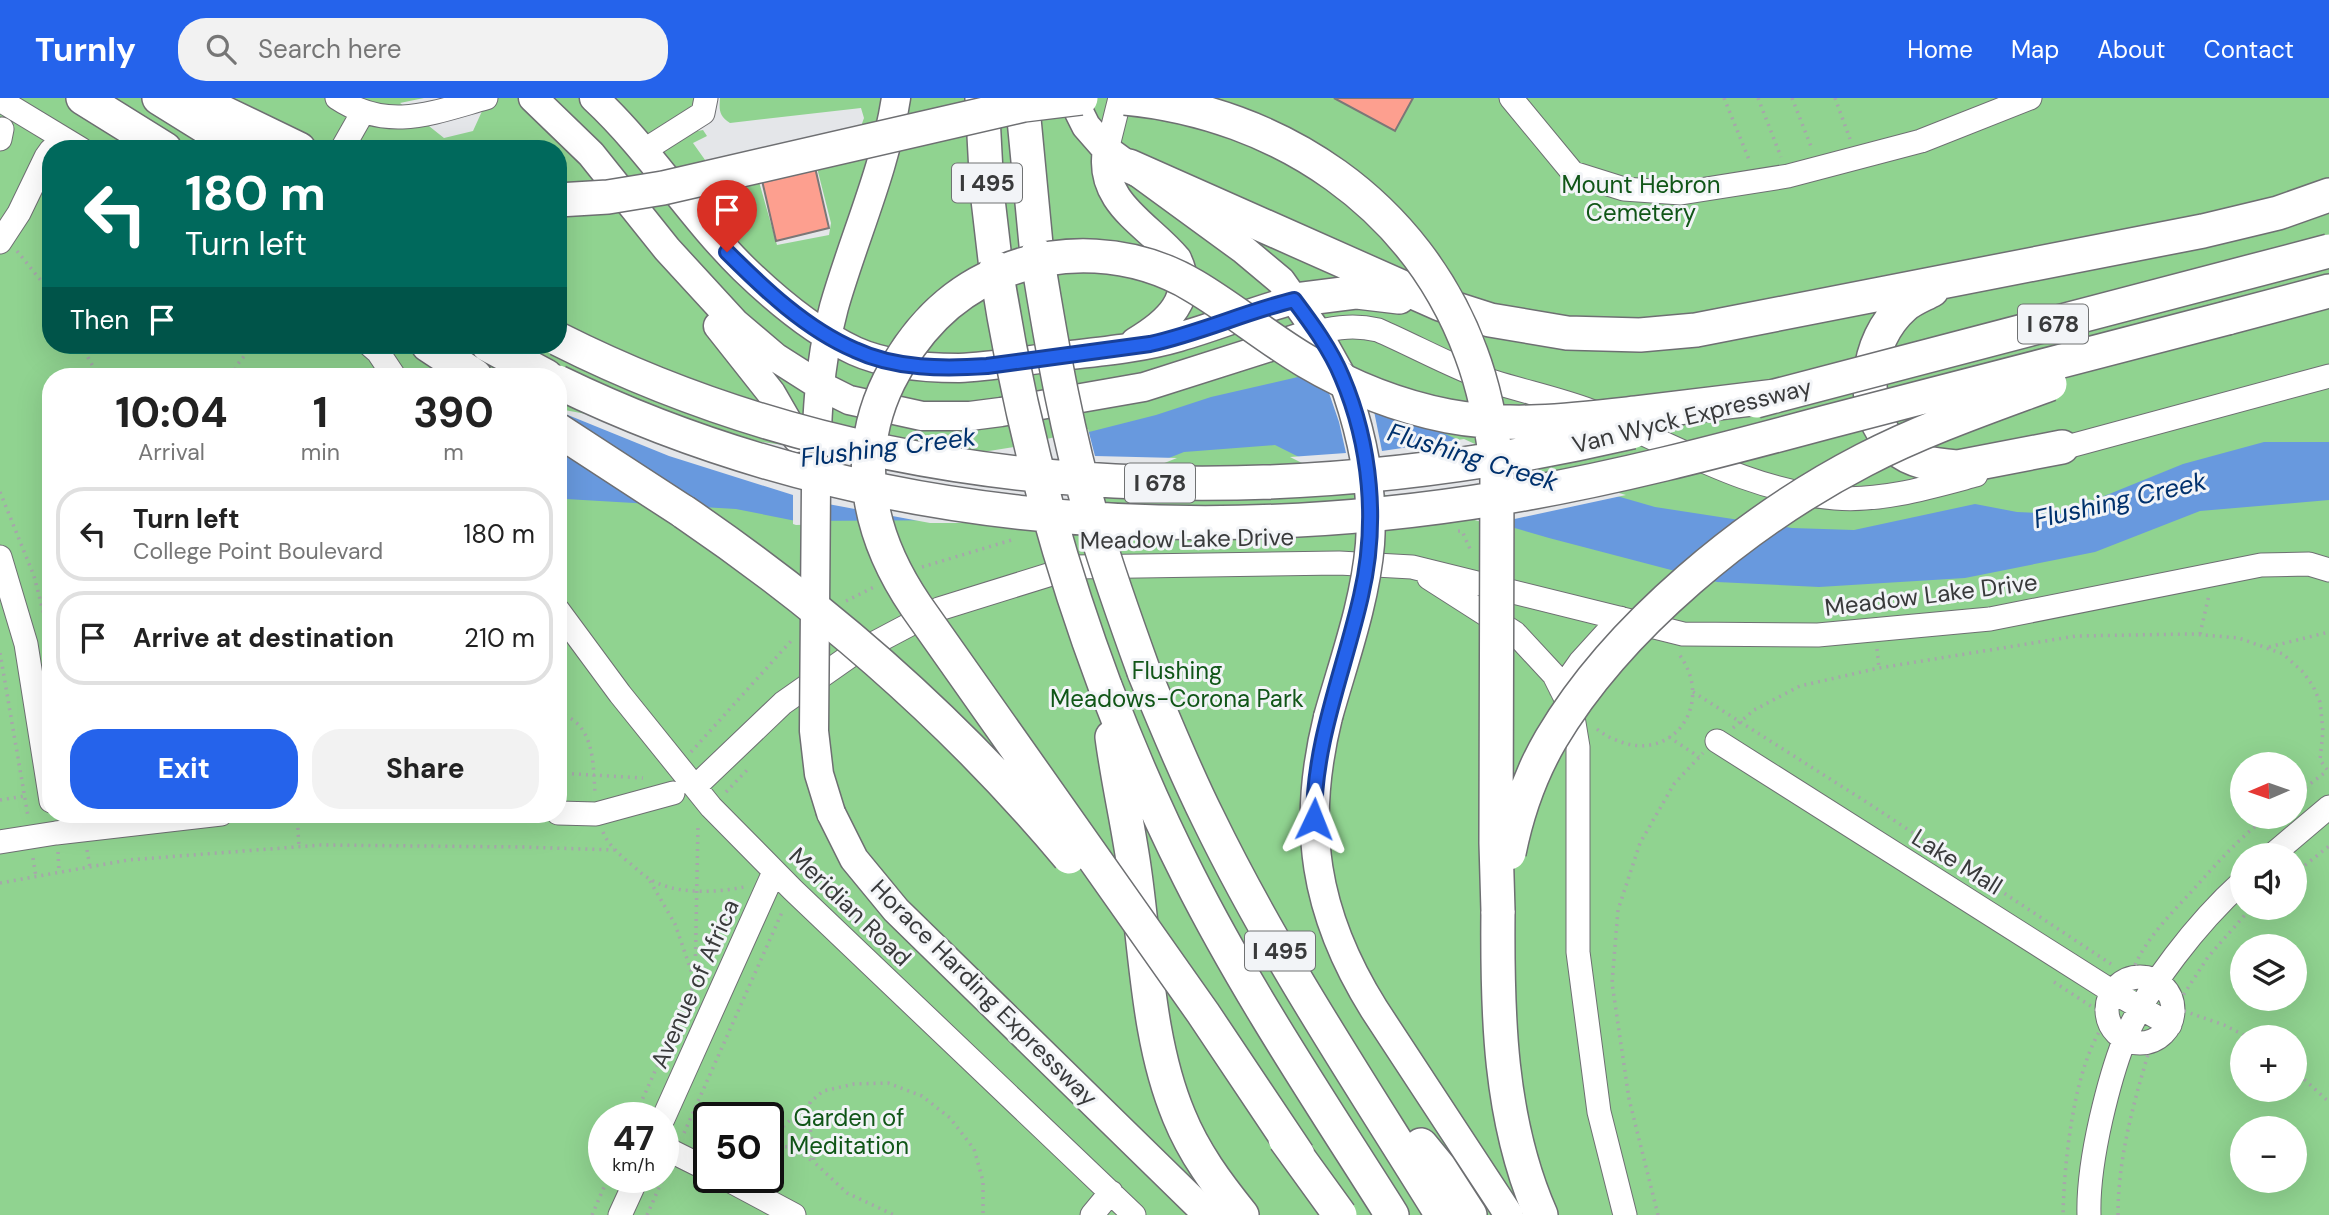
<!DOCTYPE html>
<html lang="en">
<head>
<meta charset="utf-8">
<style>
  :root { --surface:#fff; --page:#f2f2f2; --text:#222; --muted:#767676; --line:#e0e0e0; --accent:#2563eb }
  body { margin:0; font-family:"DM Sans",sans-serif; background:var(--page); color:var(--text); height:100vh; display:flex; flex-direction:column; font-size:26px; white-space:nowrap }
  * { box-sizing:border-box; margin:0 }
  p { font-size:23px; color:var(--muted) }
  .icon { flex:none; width:38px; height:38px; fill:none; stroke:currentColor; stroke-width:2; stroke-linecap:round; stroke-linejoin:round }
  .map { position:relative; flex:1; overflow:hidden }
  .sheet { position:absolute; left:42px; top:270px; width:525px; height:455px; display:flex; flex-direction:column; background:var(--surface); border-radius:28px; box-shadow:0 7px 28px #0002 }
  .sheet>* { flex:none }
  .banner { position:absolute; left:42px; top:42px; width:525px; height:214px; border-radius:28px; box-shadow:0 7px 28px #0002; background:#00695c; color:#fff; overflow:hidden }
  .needle { width:46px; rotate:268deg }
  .tools { position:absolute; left:2230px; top:654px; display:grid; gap:14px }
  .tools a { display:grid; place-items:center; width:77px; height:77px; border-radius:50%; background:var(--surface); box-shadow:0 7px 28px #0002; font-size:35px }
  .speed { position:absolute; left:588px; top:1004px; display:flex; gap:14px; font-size:35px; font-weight:700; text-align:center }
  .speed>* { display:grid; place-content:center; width:91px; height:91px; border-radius:50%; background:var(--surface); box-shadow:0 7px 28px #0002; line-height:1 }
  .speed small { font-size:18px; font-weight:400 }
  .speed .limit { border:4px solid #111; border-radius:10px; background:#fff; color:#111 }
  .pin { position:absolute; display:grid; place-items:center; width:60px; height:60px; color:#fff; margin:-72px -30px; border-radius:50% 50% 50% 0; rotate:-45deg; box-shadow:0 0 7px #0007 }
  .pin .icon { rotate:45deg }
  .me { position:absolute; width:77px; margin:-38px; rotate:2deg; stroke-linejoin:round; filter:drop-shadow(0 0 5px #0008) }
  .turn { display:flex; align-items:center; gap:24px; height:147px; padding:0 28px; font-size:32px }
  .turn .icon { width:91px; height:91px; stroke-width:2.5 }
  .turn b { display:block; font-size:49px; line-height:60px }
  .then { display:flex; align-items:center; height:66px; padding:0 28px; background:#0003; gap:14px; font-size:26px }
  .eta { display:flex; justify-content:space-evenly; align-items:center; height:119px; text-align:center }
  .eta b { font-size:42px; font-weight:700; line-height:49px }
  .cta { display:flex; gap:14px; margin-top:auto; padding:14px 28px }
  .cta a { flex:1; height:80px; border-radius:28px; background:var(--accent); color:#fff; font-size:28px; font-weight:700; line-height:80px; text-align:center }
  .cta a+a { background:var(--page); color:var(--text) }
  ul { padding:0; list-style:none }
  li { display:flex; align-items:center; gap:21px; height:94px; margin:0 14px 10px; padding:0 14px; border:4px solid var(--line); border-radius:28px }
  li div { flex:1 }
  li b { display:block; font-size:26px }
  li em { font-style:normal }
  header { display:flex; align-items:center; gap:42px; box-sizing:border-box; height:98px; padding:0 35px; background:var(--accent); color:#fff }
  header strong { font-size:33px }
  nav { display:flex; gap:38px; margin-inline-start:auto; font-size:24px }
  .search { width:490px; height:63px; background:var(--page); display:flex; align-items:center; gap:18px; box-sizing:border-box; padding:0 24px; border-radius:28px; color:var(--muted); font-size:26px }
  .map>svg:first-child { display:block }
  .green { fill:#90d390; fill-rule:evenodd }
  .water { fill:#6899de }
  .pier { fill:#e4e6e9 }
  .building { fill:#fd9f8f; stroke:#7b7777; stroke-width:2 }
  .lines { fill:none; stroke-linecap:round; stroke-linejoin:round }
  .minor-casing { stroke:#6e6f72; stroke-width:25 }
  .major-casing { stroke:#6e6f72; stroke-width:31 }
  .highway-casing { stroke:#6e6f72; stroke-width:36 }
  .path { stroke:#a6a7aa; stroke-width:3.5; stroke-dasharray:2 5; stroke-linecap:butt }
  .minor { stroke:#fff; stroke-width:23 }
  .major { stroke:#fff; stroke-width:28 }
  .highway { stroke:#fff; stroke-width:33 }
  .major-bridge-casing { stroke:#6e6f72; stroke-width:31; stroke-linecap:butt }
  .highway-bridge-casing { stroke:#6e6f72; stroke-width:36; stroke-linecap:butt }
  .major-bridge { stroke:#fff; stroke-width:28 }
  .highway-bridge { stroke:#fff; stroke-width:33 }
  .route-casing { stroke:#184099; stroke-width:18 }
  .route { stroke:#2563eb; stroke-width:12 }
  .labels { text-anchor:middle; stroke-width:6; stroke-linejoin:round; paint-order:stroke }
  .shield { fill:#f2f4f7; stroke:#707273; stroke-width:2 }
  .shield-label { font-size:23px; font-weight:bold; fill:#393a3b }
  .park-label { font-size:24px; fill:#105617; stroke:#f2f4f7 }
  .street-label { font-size:24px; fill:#393a3b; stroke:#f2f4f7 }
  .water-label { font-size:26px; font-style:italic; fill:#00316d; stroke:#f2f4f7 }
</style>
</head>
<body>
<header>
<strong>Turnly</strong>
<div class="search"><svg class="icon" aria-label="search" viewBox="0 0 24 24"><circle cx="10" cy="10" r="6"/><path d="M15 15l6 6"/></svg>Search here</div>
<nav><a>Home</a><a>Map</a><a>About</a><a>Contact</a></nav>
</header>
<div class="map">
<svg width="2329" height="1117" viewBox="0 0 2329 1117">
  <rect width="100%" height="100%" fill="#e4e6e9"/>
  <!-- green -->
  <path class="green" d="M0 0H424L400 5 444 40 473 33 488 0H716L692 34 703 32 707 38 693 45 720 83 756 73 777 147 829 137 831 125 815 62 852 53 864 20 861 10 730 25C719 18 719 12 720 0H2329V1117H0ZM51 51H558V247H51ZM51 278H558V716H51ZM2242 667H2294V719H2242ZM2242 758H2294V810H2242ZM2242 849H2294V901H2242ZM2242 940H2294V992H2242ZM604 1020H663V1080H604ZM709 1020H768V1080H709ZM2242 1031H2294V1083H2242Z"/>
  <!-- water -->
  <path class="water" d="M1298 279 1397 314 1520 370 1655 409 1792 430 1854 432 1975 406 2017 414 2060 416 2183 366 2264 344H2329V402L2200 413 2095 454 1965 480 1819 489 1717 484 1549 440 1341 380 1275 347 1184 354 1035 413 977 422 796 423 736 411 566 401 558 398V315L662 333 914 368 1014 353 1156 317 1211 299Z"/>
  <!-- pier -->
  <path class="pier" d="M1297 276 1399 311 1459 338 1409 326 1374 313 1382 353 1464 341 1521 367 1626 397 1510 422V432L1340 384 1290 359 1346 355 1339 324 1329 295Z
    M559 311 662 330 914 365 1014 349 1088 331 1095 358 1177 360 1036 416 977 425H930L828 406V426L796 427 793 426V397L669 358 558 313Z"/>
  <!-- building -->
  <path class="building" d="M1334 0H1413L1395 33Z
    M814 65 829 130 776 143 761 78Z"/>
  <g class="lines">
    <!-- minor casing -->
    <g class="minor-casing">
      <path id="minor" d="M337 0C388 34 432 15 486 0
        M1511 0 1573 75 1624 91 1681 95 1788 78 1921 43 2030 0
        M0 2 81 51
        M0 41 2 31
        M342 51 363 14
        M1107 52 1120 0
        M643 53 703 15 706 0
        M0 144 19 115 46 59 51 52
        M1317 234C1338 229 1356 227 1378 232 1417 249 1454 270 1494 284 1526 294 1559 301 1591 313 1671 345 1746 393 1835 400 1881 404 1931 389 1976 377
        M370 247 378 254 394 278
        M2048 354 2329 278
        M0 459 26 546 51 703
        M1429 480 1515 535 1554 577 1572 613 1578 649V854L1599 1014 1625 1117
        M558 512 620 596 711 709 793 792 1134 1117
        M1561 591 1580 564 1620 520
        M1717 643 2105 889 2170 927
        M695 689 783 605 850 558 939 511 1074 469 1339 465 1412 469 1683 536 1818 537 1990 521 2261 467 2309 466 2329 472
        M558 715 596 716 673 695
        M0 744 56 735 221 716
        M2271 758 2329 709
        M2107 912a33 33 0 1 1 66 0a33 33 0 1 1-66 0Z
        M663 1021 774 774
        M663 1049 709 1072
        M725 1080 794 1117
        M620 1117 637 1080
        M1092 1117 1111 1094
        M2089 1117C2088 1085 2094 1052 2101 1021 2107 995 2114 968 2124 943 2146 889 2199 823 2242 784"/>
    </g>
    <!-- major casing -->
    <g class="major-casing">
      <path id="major" d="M533 0 591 56 667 151 735 225 775 259 819 287 849 302 922 318H970L1001 314 1144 289 1317 234
        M594 0C650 52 690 118 744 171 776 202 814 234 855 253 886 267 925 270 959 270 990 269 1022 263 1053 259 1095 254 1138 251 1179 239 1218 228 1255 212 1294 202
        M1072 0 1086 28 1107 52 1244 152 1281 183 1317 234 1341 277
        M1107 52C1098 105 1148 126 1177 161 1196 200 1167 225 1135 244
        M718 228 771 295 797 340
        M816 388C816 328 818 268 834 209 854 139 885 72 896 0
        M1328 619C1301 728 1314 815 1374 911L1509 1117
        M831 715 854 761 896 812 1208 1117"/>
    </g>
    <!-- highway casing -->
    <g class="highway-casing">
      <path id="highway" d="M83 0 165 51
        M159 0 241 51
        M193 0 299 51
        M982 0 987 93 996 170
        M1022 0 1037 157
        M1129 68 1440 206 1490 222 1567 235 1640 237 1696 232 2203 133 2278 115 2329 97
        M1932 192C1923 197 1912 201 1904 208 1865 242 1856 313 1896 350 1912 365 1937 367 1958 369L2062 349
        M1294 202 1357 194 1399 199
        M2227 220 2329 193
        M428 247 475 278
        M488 247 546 278
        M558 332 684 414
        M1144 574C1164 623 1184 672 1208 720 1275 858 1361 986 1442 1117
        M1105 588C1130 653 1157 716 1189 779 1248 896 1322 1006 1392 1117
        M1112 639C1118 685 1129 730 1135 776 1146 855 1148 944 1179 1018 1194 1055 1217 1086 1242 1117
        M1498 813C1497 914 1499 1022 1541 1117
        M1421 1047 1439 1069 1470 1117"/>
    </g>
    <!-- path -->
    <path class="path" d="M1724 0 1750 64
      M1758 0 1781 59
      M1792 0 1812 51
      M1835 0 1850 41
      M17 153 51 195
      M81 247 95 272 101 278
      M232 278 237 267 253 247
      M0 394 34 478 51 544
      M1458 433H1462L1470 451
      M922 469 1015 441
      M846 503 876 488
      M2200 536 2209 497
      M2269 549 2329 534
      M1877 551 1879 570
      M0 555 28 718
      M1693 594 1871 707 2111 866
      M558 615C595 625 593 665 595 696
      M1733 630 1754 612 1800 588 1879 570 2076 538 2192 536 2239 540 2283 556 2303 574 2313 588 2320 604 2323 633 2320 662 2329 674
      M1597 631C1603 636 1608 639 1616 642 1672 667 1717 605 1678 555
      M1669 639 1699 659
      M691 654 791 543
      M558 675 643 680
      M726 694 750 669
      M2294 698 2327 673
      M0 702 25 698
      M297 716 299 749
      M603 734C608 746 617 754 627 763 634 768 640 775 648 780 674 797 715 795 744 789
      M87 752 90 769
      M58 754 59 774
      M33 760 36 779
      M2294 776 2329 748
      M650 783 675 826 695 884 702 887
      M0 785 128 762 321 747 523 749 614 752
      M2130 880C2141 845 2169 818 2193 792 2216 766 2239 740 2267 719
      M2054 884 2109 920C2074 960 2064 1065 2063 1117
      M2172 904 2182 899 2208 859 2251 810
      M2184 913 2224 927 2250 940
      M2294 972 2329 1004
      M810 1004V1028L814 1064 847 1095 894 1117
      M634 1020 695 884 698 726
      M684 1035 783 812
      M771 1048 791 1049 814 1064
      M768 1052 778 1033 823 993 854 986 888 985 922 998 950 1020 974 1051 983 1083V1117
      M592 1117 608 1080
      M647 1117 666 1074
      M1658 1117 1629 1001 1612 885 1618 812 1640 745 1674 686 1703 655
      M2118 1117C2118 1057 2135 1000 2152 943"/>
    <!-- minor -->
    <use href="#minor" class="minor"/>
    <!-- major -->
    <use href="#major" class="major"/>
    <!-- highway -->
    <use href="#highway" class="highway"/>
    <!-- major-bridge casing -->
    <g class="major-bridge-casing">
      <path id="major-bridge" d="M816 388 814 633 819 676 831 715
        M1328 619C1344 562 1365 505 1370 446 1374 388 1361 331 1341 277"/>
    </g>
    <!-- highway-bridge casing -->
    <g class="highway-bridge-casing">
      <path id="highway-bridge" d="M1125 0C1280 15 1416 106 1471 255 1485 292 1492 330 1497 369L1496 745 1498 813
        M558 102 608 99 663 90 1024 7 1081 0
        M1037 157C1052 250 1068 343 1096 433 1110 480 1127 527 1144 574
        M996 170C1018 313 1054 452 1105 588
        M558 241C890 408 1275 417 1632 334
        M558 284C849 425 1184 452 1500 400 1610 382 1719 353 1827 324 1960 290 2093 255 2227 220
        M1756 303 2329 153
        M684 414C828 512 957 625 1069 759
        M1509 755C1517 715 1530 677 1551 641 1618 528 1748 422 1864 362 1924 331 1988 309 2050 286
        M1285 1041 1340 1117
        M1298 1057 1203 915 916 508C869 439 851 360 889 283 912 237 947 198 995 177 1058 148 1134 152 1194 188 1233 211 1267 240 1306 263 1350 289 1397 308 1448 318 1511 330 1574 322 1636 315 1683 309 1730 304 1776 298"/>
    </g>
    <!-- major-bridge -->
    <use href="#major-bridge" class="major-bridge"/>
    <!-- highway-bridge -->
    <use href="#highway-bridge" class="highway-bridge"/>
  </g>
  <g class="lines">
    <!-- route casing -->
    <g class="route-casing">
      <path id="route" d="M727 154C764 191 806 231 855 252 895 271 944 271 987 268L1150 246C1200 235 1245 214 1294 202 1312 226 1331 252 1342 279 1371 347 1378 426 1361 498 1344 573 1314 643 1314 721"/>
    </g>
    <!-- route -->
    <use href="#route" class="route"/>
  </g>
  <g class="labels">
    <!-- shield labels -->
    <g class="shield">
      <rect x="952" y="65.5" width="70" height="39" rx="5"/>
      <rect x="2018" y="206.5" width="70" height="39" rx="5"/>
      <rect x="1125" y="365.5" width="70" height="39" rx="5"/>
      <rect x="1245" y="833.5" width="70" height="39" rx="5"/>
    </g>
    <g class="shield-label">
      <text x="987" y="93">I 495</text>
      <text x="2053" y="234">I 678</text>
      <text x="1160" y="393">I 678</text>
      <text x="1280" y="861">I 495</text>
    </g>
    <!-- park labels -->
    <g class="park-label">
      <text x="1641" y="95">Mount Hebron<tspan x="1641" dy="28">Cemetery</tspan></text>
      <text x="1177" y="581">Flushing<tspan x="1177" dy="28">Meadows-Corona Park</tspan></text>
      <text x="849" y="1028">Garden of<tspan x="849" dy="28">Meditation</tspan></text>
    </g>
    <!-- street labels -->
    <g class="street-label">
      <text transform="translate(1692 318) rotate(-14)" y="8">Van Wyck Expressway</text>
      <text transform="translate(1187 441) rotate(-1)" y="8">Meadow Lake Drive</text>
      <text transform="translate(1931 497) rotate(-7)" y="8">Meadow Lake Drive</text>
      <text transform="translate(1957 764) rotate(32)" y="8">Lake Mall</text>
      <text transform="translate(850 809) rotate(44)" y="8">Meridian Road</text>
      <text transform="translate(695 886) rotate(-66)" y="8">Avenue of Africa</text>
      <text transform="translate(984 895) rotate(45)" y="8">Horace Harding Expressway</text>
    </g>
    <!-- water labels -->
    <g class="water-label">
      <text transform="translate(888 349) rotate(-7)" y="9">Flushing Creek</text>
      <text transform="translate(1473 359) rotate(17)" y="9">Flushing Creek</text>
      <text transform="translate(2120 402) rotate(-13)" y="9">Flushing Creek</text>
    </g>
  </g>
</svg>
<div class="tools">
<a><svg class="needle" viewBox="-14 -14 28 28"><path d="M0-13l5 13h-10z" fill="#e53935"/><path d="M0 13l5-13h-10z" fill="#767676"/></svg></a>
<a><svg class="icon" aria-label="sound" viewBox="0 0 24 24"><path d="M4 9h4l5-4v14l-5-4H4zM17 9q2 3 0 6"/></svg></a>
<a><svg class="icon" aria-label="layers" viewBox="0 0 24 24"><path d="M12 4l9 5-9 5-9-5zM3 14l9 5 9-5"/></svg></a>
<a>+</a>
<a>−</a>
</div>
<div class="speed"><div>47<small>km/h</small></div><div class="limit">50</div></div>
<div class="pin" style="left:727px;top:154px;background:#d93025"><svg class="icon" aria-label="arrive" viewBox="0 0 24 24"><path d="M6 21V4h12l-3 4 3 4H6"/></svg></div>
<svg class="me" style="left:1314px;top:721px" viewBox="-20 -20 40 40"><path d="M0-17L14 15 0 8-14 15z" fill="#2563eb" stroke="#fff" stroke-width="4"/></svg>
<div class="banner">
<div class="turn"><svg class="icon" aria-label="left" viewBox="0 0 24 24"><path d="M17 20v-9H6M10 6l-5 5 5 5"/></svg><div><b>180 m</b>Turn left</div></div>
<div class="then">Then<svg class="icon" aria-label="arrive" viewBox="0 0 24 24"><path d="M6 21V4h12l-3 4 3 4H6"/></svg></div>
</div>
<section class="sheet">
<div class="eta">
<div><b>10:04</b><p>Arrival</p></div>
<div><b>1</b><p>min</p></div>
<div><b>390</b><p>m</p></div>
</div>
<ul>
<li><svg class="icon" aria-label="left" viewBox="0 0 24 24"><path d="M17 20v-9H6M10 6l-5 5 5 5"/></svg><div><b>Turn left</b><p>College Point Boulevard</p></div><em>180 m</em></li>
<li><svg class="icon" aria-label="arrive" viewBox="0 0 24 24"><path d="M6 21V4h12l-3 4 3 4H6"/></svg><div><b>Arrive at destination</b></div><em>210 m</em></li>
</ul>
<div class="cta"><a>Exit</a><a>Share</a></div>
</section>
</div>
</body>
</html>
